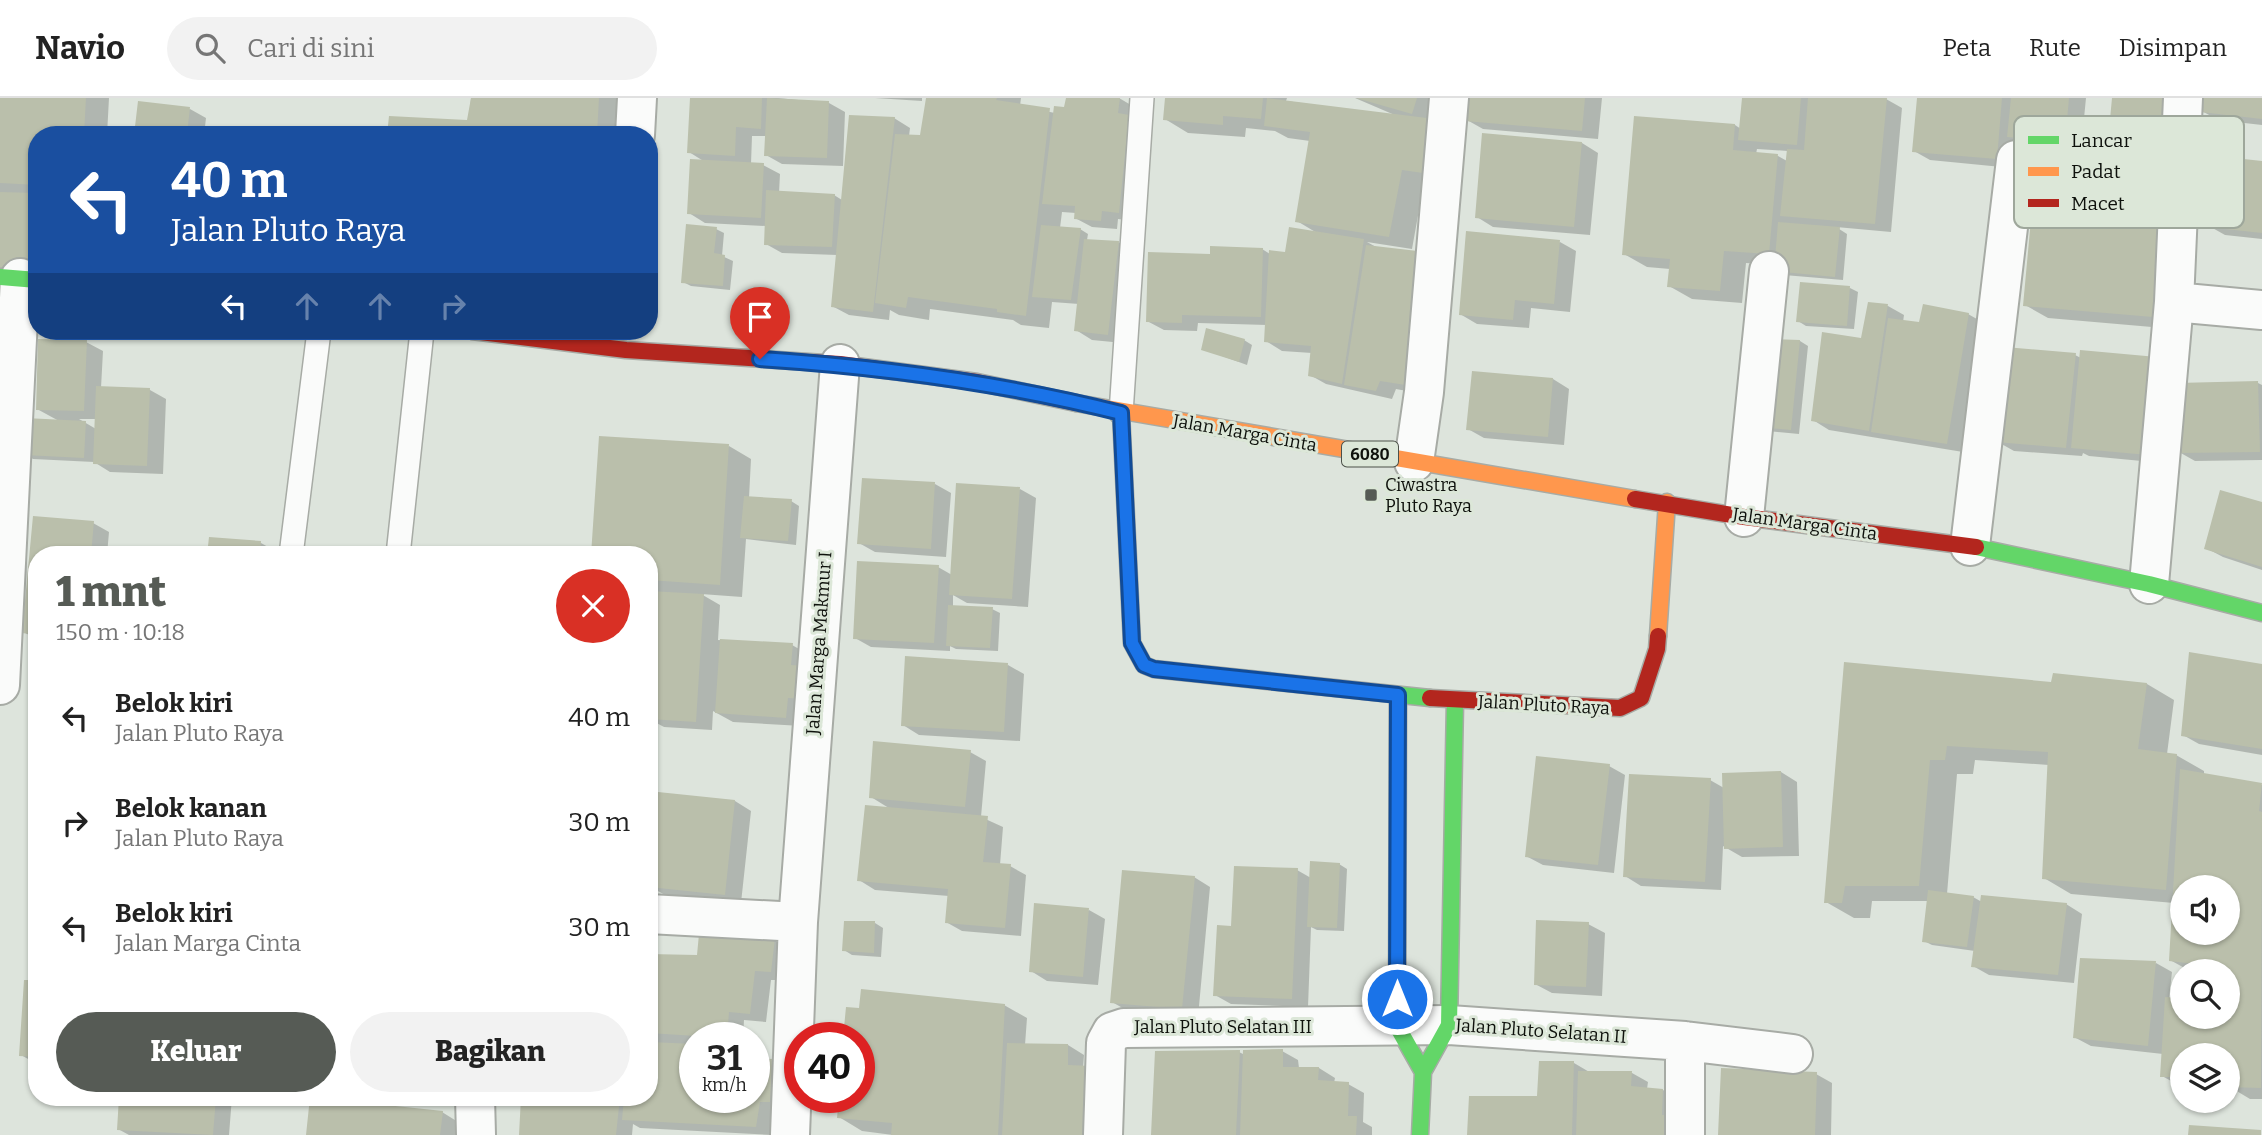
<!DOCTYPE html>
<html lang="id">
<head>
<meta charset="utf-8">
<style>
  :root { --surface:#fff; --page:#f2f2f2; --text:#222; --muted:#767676; --line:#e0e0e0; --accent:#565b55 }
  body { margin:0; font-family:Bitter,serif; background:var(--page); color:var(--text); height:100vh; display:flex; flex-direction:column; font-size:26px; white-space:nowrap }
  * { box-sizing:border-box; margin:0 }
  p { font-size:23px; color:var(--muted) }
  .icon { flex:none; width:38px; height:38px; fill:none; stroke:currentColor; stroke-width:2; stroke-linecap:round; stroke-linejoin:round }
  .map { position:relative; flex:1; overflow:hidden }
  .drawer { position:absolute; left:28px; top:448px; width:630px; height:560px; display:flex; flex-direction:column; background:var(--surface); border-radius:28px; box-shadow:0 2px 5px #0004 }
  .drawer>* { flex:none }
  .hud { position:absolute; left:28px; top:28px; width:630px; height:214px; border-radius:28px; box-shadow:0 2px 5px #0004; background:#1a4fa0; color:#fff; overflow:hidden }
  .buttons { position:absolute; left:2170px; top:777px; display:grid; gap:14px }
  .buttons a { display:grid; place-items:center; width:70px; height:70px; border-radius:50%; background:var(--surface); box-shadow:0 2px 5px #0004; font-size:35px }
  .speed { position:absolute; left:679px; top:924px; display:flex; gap:14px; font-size:35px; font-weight:700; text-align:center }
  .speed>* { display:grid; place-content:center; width:91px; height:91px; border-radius:50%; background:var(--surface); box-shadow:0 2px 5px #0004; line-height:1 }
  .speed small { font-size:18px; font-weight:400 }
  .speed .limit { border:10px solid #d22; background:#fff; color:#111 }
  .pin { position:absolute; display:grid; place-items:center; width:60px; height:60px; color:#fff; margin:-72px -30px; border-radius:50% 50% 50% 0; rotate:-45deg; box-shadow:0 0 7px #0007 }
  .pin .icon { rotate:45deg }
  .me { position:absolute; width:77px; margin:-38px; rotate:0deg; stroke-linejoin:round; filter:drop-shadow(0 0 5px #0008) }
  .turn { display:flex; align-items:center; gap:24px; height:147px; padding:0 28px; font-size:32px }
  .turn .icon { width:91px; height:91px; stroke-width:2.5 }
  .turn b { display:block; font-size:49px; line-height:60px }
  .lanes { display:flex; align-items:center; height:66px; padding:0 28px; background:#0003; justify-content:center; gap:35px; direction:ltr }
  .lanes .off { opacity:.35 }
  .round { display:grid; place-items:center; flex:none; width:74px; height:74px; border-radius:37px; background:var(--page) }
  .head { display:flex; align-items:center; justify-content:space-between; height:119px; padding:0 28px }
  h1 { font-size:42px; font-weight:800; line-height:52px; color:var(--accent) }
  .button { display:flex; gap:14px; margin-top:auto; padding:14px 28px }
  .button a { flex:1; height:80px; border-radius:42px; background:var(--accent); color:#fff; font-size:28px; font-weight:800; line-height:80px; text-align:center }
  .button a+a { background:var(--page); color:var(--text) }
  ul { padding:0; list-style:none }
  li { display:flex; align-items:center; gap:21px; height:105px; padding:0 28px }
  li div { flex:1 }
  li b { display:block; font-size:26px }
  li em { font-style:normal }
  header { display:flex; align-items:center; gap:42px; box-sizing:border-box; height:98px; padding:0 35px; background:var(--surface); border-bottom:2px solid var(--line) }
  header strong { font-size:33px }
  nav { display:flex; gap:38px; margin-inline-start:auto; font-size:24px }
  .search { width:490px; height:63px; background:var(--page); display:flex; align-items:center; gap:18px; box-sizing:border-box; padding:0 24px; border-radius:38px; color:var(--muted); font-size:26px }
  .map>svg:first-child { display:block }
  .shadow { fill:#0003; fill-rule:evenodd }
  .building { fill:#babfab; fill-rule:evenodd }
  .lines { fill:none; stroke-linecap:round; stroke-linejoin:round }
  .lane-casing { stroke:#a7aba5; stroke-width:26 }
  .street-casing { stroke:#a7aba5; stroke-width:42 }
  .fast-casing { stroke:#a7aba5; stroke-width:19 }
  .slow-casing { stroke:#a7aba5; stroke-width:19 }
  .jam-casing { stroke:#a7aba5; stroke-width:19 }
  .lane { stroke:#fafbfa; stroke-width:23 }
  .street { stroke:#fafbfa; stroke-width:38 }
  .fast { stroke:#63d668; stroke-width:16 }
  .slow { stroke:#ff974d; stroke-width:16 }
  .jam { stroke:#b3261e; stroke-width:16 }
  .route-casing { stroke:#114b97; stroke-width:18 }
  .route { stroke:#1a73e8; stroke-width:12 }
  .poi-dot { fill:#565b55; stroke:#dce7d8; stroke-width:2.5 }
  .labels { text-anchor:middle; stroke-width:6; stroke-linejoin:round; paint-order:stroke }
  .shield { fill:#dce7d8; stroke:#4c5149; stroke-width:2 }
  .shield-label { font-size:16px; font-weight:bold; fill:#0e110c }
  .street-label { font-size:18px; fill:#0e110c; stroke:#dce7d8 }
  .poi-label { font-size:18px; fill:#0e110c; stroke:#dce7d8; text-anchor:start }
  .key { fill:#dce7d8; stroke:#9ea79b; stroke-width:2 }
  .key-label { font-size:19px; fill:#0e110c }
</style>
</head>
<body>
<header>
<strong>Navio</strong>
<div class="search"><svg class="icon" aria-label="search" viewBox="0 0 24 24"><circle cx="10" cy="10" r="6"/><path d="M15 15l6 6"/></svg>Cari di sini</div>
<nav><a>Peta</a><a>Rute</a><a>Disimpan</a></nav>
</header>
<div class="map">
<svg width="2262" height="1037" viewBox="0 0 2262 1037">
  <rect width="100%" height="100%" fill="#dde4dc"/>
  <!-- shadow -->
  <path class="shadow" d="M0 0H109L107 37H37V181L0 179Z
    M471 0H627L625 37H389L469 24Z
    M691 0H778L829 5 845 14 843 68 782 66 766 57 767 38H752L751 66 763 67 780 76 779 95 834 97 842 102 894 20 910 30 909 38 921 39 927 0H1021L1020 8 1055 15 1065 11 1067 0H1119L1136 10 1135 123 1118 121 1117 131 1092 129 1075 120 1076 115 1062 114 1060 130 1080 131 1088 136 1087 142 1118 144 1134 154 1123 245 1092 242 1076 232 1079 206 1052 204 1049 230 1021 227 1013 222 930 211 929 222 899 217 890 212 889 222 849 217 832 208 837 157 782 155 766 146V128L705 125 689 115 705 64 689 54Z
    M875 0H922V3Z
    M1167 0H1287L1286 3 1397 18 1355 0H1435L1443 24 1465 37 1459 88 1424 84 1412 151 1367 144 1378 150 1428 297 1396 291 1392 301 1326 286 1310 277 1312 255 1282 253 1266 243 1267 227 1198 225 1197 233 1164 232 1147 223 1212 158 1262 151 1270 156H1286L1317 135 1297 123 1310 43 1288 40 1275 33 1246 30 1245 39 1188 35 1165 21Z
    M1469 0H1602L1598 41 1483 31 1467 22Z
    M1744 0H1877L1886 1 1902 10 1891 134 1836 129 1847 136 1843 182 1784 177 1776 167 1746 165 1742 205 1692 201 1669 188 1670 171 1647 169 1624 156 1636 19 1735 27 1741 31ZM1757 51 1788 53 1787 63 1778 58 1756 56Z
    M1918 0H2086L2081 51 2140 57 2146 60 2147 53 2126 51 2110 42 2113 0H2186L2175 231 2048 220 2025 207 2039 48 2025 47 2015 42 2012 70 1930 62 1914 53Z
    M2204 0H2262V27L2218 22 2202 13Z
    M190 11 206 20 204 37H136Z
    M1484 37 1582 45 1598 55 1590 137 1493 129 1477 119Z
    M2262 65V141L2225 137 2209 128Z
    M716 131 724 135 722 158 733 163 730 192 691 188 683 184Z
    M1560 144 1576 153 1570 214 1531 210 1529 230 1477 226 1460 216Z
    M1850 190 1858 194 1854 231 1806 228 1798 223Z
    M1870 206 1888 208 1904 217 1903 224 1920 226 1968 216 1984 225 1963 354 1829 332 1813 322 1863 242Z
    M1244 242 1252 247 1247 267 1203 251Z
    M1767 243H1800L1808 248 1799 336 1768 333Z
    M86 244 103 253 101 290 150 292 166 301 163 376 110 374 94 364 33 361 26 356 59 323 37 311ZM79 321H96V331Z
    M2075 257 2081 260 2163 365 2089 358 2083 355 2082 358 2014 353 1998 344Z
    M1553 281 1569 291 1564 347 1484 340 1468 331Z
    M2258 285 2262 287V362L2195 363 2179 354Z
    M729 348 751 361 749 400 791 403 799 408 796 447 746 441 742 499 701 496 720 507 718 542 792 547 808 556 802 628 733 624 713 613 712 632 664 629 649 621 653 541 649 540V457Z
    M935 386 951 395 946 459 875 454 859 445Z
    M1020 391 1036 400 1028 509 967 505 953 497V509L992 511 1000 515 998 553 956 551 950 548V553L871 549 855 540 938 469 952 477Z
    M2262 406V472L2223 459 2206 450Z
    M34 419 93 425 109 434 107 457H37V542L24 534Z
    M210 441 261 445 277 454V457H209Z
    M1846 566 2052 586H2147L2174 602 2167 656 2176 657 2204 673V677L2262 687V1001H2250L2235 992H2228V957H2182V989L2162 978 2163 956 2091 948 2074 939 2156 865 2172 874 2169 901 2182 902V919H2228V873H2190L2170 862 2174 805 2071 796 2044 780 2049 667 1975 662 1973 676H1957L1947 796 1973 799 1982 804 2066 806 2082 816 2074 885 1989 877 1973 868 1975 853 1932 847 1924 843 1928 803H1872L1870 820H1854L1826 804ZM2182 789H2228V835H2182Z
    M1008 567 1024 576 1020 643 919 637 903 627Z
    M2262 568V657L2199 646 2183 637Z
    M970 654 986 663 981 719 1003 729 1000 767 1010 768 1026 777 1021 838 962 833 946 824 949 798 875 792 859 782 892 712 871 699Z
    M1609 668 1625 677 1614 775 1543 767 1526 758Z
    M1781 674 1797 684 1799 758 1742 759 1723 748 1721 792 1641 788 1625 778 1710 682 1724 690Z
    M735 703 751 713 741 805 665 797 649 788V716L657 720Z
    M1339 766 1347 771 1344 833 1317 832 1311 829 1308 909 1231 906 1215 897 1297 772 1311 780Z
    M1194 779 1210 789 1198 919 1128 913 1112 904Z
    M1089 812 1105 821 1098 887 1047 883 1031 873Z
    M875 825 883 830 881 859 852 857 844 852Z
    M1588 826 1605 835 1602 898 1552 895 1535 886Z
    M774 842 790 851 787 882H771L766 924 744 922 743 940H695V999H754V952L788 972 772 1037 640 1030 633 1026 632 1037H520L522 999H649L654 946 649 943V858L699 859Z
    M37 884V966L21 957Z
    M1004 907 1027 920 1025 947H1068L1084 957 1083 970 1110 1037H893L862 1033 839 1019 859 999V988L863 989 864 969 859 966V940Z
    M1282 953 1298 962 1299 970H1319L1335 980 1334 985 1348 986 1364 995 1363 1024 1372 1029V1037H1152L1239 954 1245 957Z
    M1574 965 1591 975H1632L1648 984 1647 991 1663 992 1679 1002 1686 1037H1469L1539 999Z
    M1816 976 1832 985 1831 1037H1719Z
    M121 999H232L229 1037H129L118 1031Z
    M442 1014 458 1024 457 1037H308Z"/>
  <!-- building -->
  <path class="building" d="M0 0H86L84 37H37V87L0 85Z
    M471 0H599L597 37H387L389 18 467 22Z
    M690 0H762L761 31 736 29 735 58 687 55Z
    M767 0 829 3 827 60 764 58Z
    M926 0H997L996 2 1050 10 1026 218 997 214V211L908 199 906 210 875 205 895 36 920 37Z
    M1066 0H1120L1118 15 1129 17 1119 115 1102 113 1101 123 1074 121 1075 108 1042 106 1054 8 1064 9Z
    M1165 0H1263L1261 21 1223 18V27L1163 22Z
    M1267 0 1443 22 1437 77 1402 72 1389 139 1295 124 1310 34 1264 28Z
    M1356 0H1417L1412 16Z
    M1467 0H1585L1582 33 1465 23Z
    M1742 0H1801L1797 47 1738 42Z
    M1808 0H1887L1875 126 1780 118 1787 51 1804 52Z
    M1917 0H2002L1997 61 1912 54Z
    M2011 0H2069L2065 44 2007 39Z
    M2112 0H2170L2162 91 2142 89 2146 46 2108 43Z
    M2202 0H2262V21L2200 14Z
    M138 3 190 9 187 37H134Z
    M849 17 895 19 873 214 831 209Z
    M1634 18 1735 26 1733 52 1778 56 1769 156 1724 153 1720 193 1667 189 1670 161 1622 157Z
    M1482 35 1582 44 1574 129 1475 120Z
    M2038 45 2141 55 2135 123 2162 126 2153 219 2023 208Z
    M2216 58 2262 63V135L2207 129Z
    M690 61 764 65 761 120 687 116Z
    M766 92 835 96 832 149 764 147Z
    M0 94 37 95V174L0 172Z
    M1778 124 1840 129 1835 179 1774 173Z
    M686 126 717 129 714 155 725 157 723 188 681 185Z
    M1041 127 1081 130 1071 202 1032 199Z
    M1289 129 1364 141 1342 286 1308 278 1311 248 1264 244 1269 152 1285 154Z
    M1466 133 1560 142 1554 206 1515 202 1513 222 1459 217Z
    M1084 141 1119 143 1108 237 1074 233Z
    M1366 147 1426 154 1412 288 1380 283 1376 293 1344 287Z
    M1210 148 1263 150 1261 219 1182 217V225L1146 224 1148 154 1210 156Z
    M1800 184 1850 188 1847 228 1796 224Z
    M1868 204 1888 206 1869 333 1811 323 1822 234 1861 240Z
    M1923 206 1969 215 1947 346 1871 334 1888 220 1919 224Z
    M1206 230 1245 241 1239 264 1201 252Z
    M38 241 87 242 84 313 36 312Z
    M1765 241 1800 242 1791 332 1758 329Z
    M2005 249 2076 255 2066 350 1996 344Z
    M2080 252 2157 259 2148 357 2071 350Z
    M1472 273 1553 280 1548 339 1466 332Z
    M2258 283 2260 354 2178 355 2177 285Z
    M96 288 150 290 147 368 93 366Z
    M25 320 86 323 84 360 24 357Z
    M599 338 729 346 720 487 649 482V457H591Z
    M862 380 935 384 931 451 857 446Z
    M956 385 1020 389 1012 501 949 497Z
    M2220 392 2262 404V469L2204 451Z
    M744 398 792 401 788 443 740 440Z
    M33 418 94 423 91 457H37V537L22 535Z
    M209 439 261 443 260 457H207Z
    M857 463 939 467 934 545 853 541Z
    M649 493 704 496 696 624 649 621 652 534H649Z
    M948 507 993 509 990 550 946 548Z
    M720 541 793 545 791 567 806 568 804 601 788 600 786 620 715 615Z
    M2189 554 2262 566V651L2181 638Z
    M905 558 1008 565 1004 634 901 628Z
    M1844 564 2051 584 2053 575 2147 585 2138 651 2177 656 2166 792 2042 781 2048 654 1947 648 1945 662H1930L1919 788H1845L1842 805H1824Z
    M873 643 971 652 965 709 869 700Z
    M1536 658 1610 666 1598 767 1525 759Z
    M2180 671 2262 685 2259 713 2262 714 2261 990 2228 989V957H2182V979H2160L2165 899 2182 900V919H2228V873H2204L2205 867 2169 863ZM2182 789H2228V835H2182Z
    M1781 673 1783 749 1724 751 1722 675Z
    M1629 676 1711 680 1705 784 1623 779Z
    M658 694 735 702 725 797 649 789Z
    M865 707 988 718 983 764 1011 766 1005 830 945 825 948 791 857 783Z
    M1310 763 1340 765 1337 830 1307 829Z
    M1234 768 1298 770 1292 901 1213 898 1217 827 1231 828Z
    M1122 772 1195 778 1182 911 1110 905Z
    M1928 792 1974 798 1967 849 1922 844Z
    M1981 797 2067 805 2058 877 1971 869Z
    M1034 805 1089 810 1083 879 1029 874Z
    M1536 822 1589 824 1586 889 1534 887Z
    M844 823H875L874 855 842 853Z
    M699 836 775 840 771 874 755 873 750 916 729 914 727 940 649 935V856L697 857Z
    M2080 860 2156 863 2148 948 2073 940Z
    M24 882H37V959L19 958Z
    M861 891 1005 906 998 1037H891L892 1025 837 1020 839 999H859L863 959H859V940H843L846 909 859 910Z
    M649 944 695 946V999H754V960L773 961 770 1004H760L756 1029 622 1022 624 999H649Z
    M1007 945 1068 946V967L1092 968 1085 1037H1002Z
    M1283 951V969H1319L1318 982 1349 984 1348 1018H1357L1356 1037H1240L1243 952Z
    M1240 952 1236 1037H1151L1155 953Z
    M1539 963H1574L1572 1037H1467L1469 998H1537Z
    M1721 970 1817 974 1815 1037H1718Z
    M1578 973H1632L1631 988 1663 991 1662 1017H1671L1670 1037H1576Z
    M119 999H216L213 1037 117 1032Z
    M310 999 443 1013 440 1037H306Z
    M521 999H620L616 1037H519Z
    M2189 1027 2261 1032V1037H2188Z"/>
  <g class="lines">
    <!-- lane casing -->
    <g class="lane-casing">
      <path id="lane" d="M1121 315 1142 0
        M291 457 319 233
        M398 457 422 233"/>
    </g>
    <!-- street casing -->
    <g class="street-casing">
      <path id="street" d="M635 37 637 0
        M2174 204 2262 212
        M1414 364 1424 294 1449 0
        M1744 419 1769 173
        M1970 448 2016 62
        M2149 486 2174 204 2183 0
        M0 587 20 180
        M649 816 798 824
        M475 999 476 1037
        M790 1037 798 824 840 266
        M1103 1037 1106 945 1112 934 1124 930 1449 927 1685 943 1793 956
        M1685 1037V943"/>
    </g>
    <!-- fast casing -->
    <g class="fast-casing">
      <path id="fast" d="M0 179 37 182
        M1121 315 1132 545 1144 567 1154 571 1430 600
        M1976 449 2149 486 2262 515
        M1398 597 1397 928 1423 974
        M1420 1037 1423 974 1449 927 1455 603"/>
    </g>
    <!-- slow casing -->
    <g class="slow-casing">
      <path id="slow" d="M1076 305 1635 401
        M1658 538 1667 404"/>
    </g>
    <!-- jam casing -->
    <g class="jam-casing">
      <path id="jam" d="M472 233 626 252 840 266 977 284 1076 305
        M1635 401 1744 419 1976 449
        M1430 600 1620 610 1641 600 1657 551 1658 538"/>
    </g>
    <!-- lane -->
    <use href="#lane" class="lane"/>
    <!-- street -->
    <use href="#street" class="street"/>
    <!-- fast -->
    <use href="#fast" class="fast"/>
    <!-- slow -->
    <use href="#slow" class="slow"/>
    <!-- jam -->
    <use href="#jam" class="jam"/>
  </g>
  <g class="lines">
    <!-- route casing -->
    <g class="route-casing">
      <path id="route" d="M760 261C881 269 1003 285 1121 315L1132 545 1144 567 1154 571 1398 597 1397 901"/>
    </g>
    <!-- route -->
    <use href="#route" class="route"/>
  </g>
  <!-- markers -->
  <rect class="poi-dot" x="1364" y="390" width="14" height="14" rx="3.5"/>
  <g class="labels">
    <!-- shield labels -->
    <rect class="shield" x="1342" y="343.5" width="56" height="25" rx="5"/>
    <g class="shield-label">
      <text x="1370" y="362">6080</text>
    </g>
    <!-- street labels -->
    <g class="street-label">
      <text transform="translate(1245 335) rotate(10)" y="6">Jalan Marga Cinta</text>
      <text transform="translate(1805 426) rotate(8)" y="6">Jalan Marga Cinta</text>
      <text transform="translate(819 545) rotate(-86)" y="6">Jalan Marga Makmur I</text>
      <text transform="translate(1544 607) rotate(3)" y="6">Jalan Pluto Raya</text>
      <text x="1223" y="935">Jalan Pluto Selatan III</text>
      <text transform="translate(1541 933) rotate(4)" y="6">Jalan Pluto Selatan II</text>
    </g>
    <!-- poi labels -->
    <g class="poi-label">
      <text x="1385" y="393">Ciwastra<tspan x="1385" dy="21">Pluto Raya</tspan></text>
    </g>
  </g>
  <!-- legend -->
  <rect x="2014" y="18" width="230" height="112" rx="10" class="key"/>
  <rect x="2028" y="38" width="31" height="8" fill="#63d668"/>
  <rect x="2028" y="69" width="31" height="9" fill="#ff974d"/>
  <rect x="2028" y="101" width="31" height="8" fill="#b3261e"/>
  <g class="key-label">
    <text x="2071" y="49">Lancar</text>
    <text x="2071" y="80">Padat</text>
    <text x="2071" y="112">Macet</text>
  </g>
</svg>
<div class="buttons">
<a><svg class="icon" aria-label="sound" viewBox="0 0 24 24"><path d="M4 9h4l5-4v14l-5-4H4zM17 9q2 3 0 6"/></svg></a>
<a><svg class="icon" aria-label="search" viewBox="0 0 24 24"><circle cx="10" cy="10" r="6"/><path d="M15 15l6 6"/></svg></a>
<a><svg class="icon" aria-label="layers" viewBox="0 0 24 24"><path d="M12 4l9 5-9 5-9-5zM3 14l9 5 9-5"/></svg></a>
</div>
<div class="speed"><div>31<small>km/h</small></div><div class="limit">40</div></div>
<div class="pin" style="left:760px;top:261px;background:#d93025"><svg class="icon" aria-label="arrive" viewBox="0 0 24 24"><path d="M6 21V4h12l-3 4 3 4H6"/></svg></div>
<svg class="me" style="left:1397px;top:901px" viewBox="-20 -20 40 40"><circle r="17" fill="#1a73e8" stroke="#fff" stroke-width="3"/><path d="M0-11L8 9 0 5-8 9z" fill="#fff"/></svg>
<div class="hud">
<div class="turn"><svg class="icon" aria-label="left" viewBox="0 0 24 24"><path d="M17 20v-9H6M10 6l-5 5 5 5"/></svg><div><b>40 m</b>Jalan Pluto Raya</div></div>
<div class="lanes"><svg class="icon" aria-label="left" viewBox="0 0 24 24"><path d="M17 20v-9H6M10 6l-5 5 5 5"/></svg><svg class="icon off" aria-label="ahead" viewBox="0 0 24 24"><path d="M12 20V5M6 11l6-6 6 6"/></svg><svg class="icon off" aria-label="ahead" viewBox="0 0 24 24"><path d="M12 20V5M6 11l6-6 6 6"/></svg><svg class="icon off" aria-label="right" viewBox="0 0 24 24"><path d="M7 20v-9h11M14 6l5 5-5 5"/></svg></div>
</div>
<section class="drawer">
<div class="head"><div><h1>1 mnt</h1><p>150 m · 10:18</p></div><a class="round" style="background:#d93025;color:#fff"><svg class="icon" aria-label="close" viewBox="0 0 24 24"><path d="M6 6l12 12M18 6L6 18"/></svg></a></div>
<ul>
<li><svg class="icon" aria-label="left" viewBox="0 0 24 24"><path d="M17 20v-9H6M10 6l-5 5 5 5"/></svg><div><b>Belok kiri</b><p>Jalan Pluto Raya</p></div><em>40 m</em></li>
<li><svg class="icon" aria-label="right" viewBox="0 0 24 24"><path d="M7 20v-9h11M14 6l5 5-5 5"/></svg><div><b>Belok kanan</b><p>Jalan Pluto Raya</p></div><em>30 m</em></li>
<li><svg class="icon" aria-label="left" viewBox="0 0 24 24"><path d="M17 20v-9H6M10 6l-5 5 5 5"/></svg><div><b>Belok kiri</b><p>Jalan Marga Cinta</p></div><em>30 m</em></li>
</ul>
<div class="button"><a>Keluar</a><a>Bagikan</a></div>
</section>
</div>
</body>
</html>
